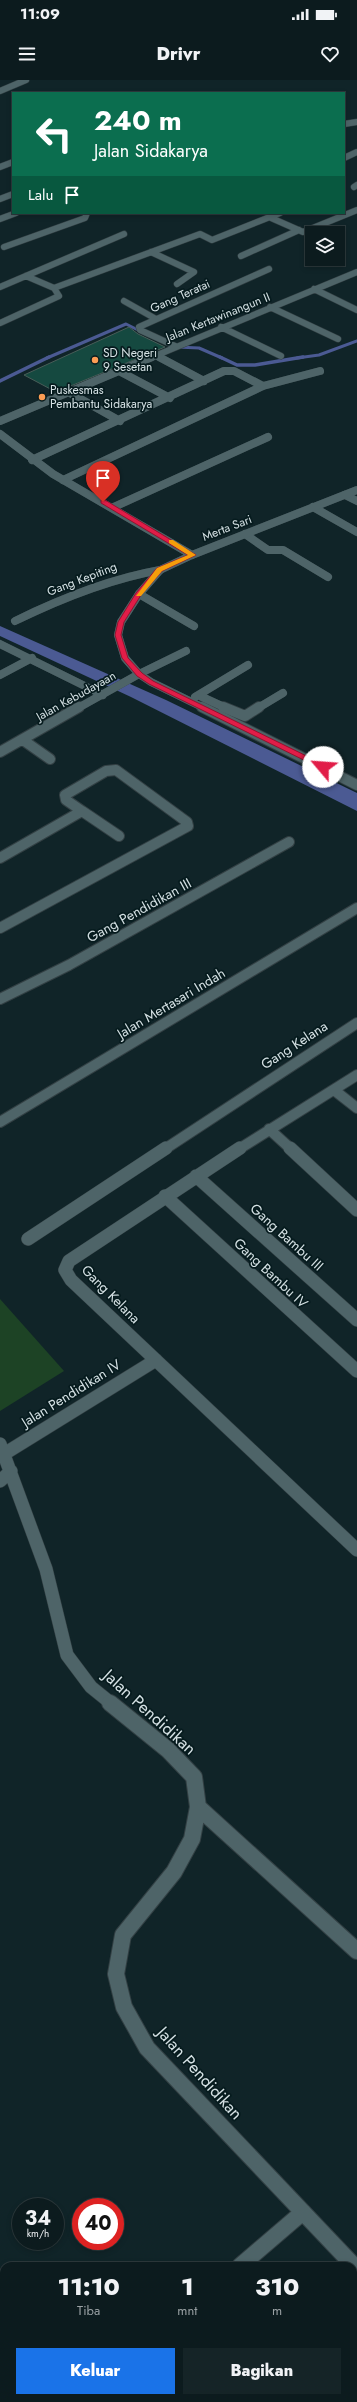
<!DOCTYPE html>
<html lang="id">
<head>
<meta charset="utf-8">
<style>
  :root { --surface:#0c1b1e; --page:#152427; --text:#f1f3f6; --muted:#9aa1a4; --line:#2c393c; --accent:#1a73e8 }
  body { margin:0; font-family:Jost,sans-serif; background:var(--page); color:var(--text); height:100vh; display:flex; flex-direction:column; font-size:15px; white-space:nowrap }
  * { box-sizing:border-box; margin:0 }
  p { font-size:13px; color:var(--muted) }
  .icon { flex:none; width:22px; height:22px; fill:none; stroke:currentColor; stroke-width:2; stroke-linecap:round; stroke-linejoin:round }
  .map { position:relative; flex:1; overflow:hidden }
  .drawer { position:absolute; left:0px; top:2182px; width:357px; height:140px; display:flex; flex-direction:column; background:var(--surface); border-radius:12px 12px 0 0; box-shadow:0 2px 6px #0003,0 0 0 1px var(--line) }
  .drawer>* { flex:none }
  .top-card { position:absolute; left:12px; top:12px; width:333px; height:122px; border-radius:0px; box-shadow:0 2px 6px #0003,0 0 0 1px var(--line); background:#0b6e4f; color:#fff; overflow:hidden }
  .fabs { position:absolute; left:305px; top:146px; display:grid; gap:8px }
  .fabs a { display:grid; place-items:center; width:40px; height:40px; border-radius:0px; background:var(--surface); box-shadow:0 2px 6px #0003,0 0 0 1px var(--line); font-size:20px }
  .speed { position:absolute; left:12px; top:2118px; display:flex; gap:8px; font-size:20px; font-weight:700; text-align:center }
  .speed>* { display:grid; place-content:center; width:52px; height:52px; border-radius:50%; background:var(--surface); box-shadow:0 2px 6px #0003,0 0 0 1px var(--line); line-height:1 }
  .speed small { font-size:10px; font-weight:400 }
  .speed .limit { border:6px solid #d22; background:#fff; color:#111 }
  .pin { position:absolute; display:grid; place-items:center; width:34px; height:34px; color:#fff; margin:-41px -17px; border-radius:50% 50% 50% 0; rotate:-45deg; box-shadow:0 0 4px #0007 }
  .pin .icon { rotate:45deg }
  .me { position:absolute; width:44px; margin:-22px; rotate:297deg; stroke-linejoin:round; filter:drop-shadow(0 0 3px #0008) }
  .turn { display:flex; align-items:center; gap:14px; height:84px; padding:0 16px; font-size:18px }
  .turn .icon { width:52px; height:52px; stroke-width:2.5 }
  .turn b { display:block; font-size:28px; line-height:34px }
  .then { display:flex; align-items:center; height:38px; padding:0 16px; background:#0003; gap:8px; font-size:15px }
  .eta { display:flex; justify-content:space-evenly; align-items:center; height:68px; text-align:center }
  .eta b { font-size:24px; font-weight:800; line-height:28px }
  .button { display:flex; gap:8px; margin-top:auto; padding:8px 16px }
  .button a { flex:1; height:46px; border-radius:0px; background:var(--accent); color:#fff; font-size:16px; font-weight:800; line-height:46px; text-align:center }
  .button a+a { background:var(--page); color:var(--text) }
  .status { display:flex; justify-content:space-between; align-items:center; height:28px; padding:0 20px; background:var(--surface); direction:ltr }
  .status svg { height:11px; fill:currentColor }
  header { display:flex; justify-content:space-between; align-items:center; height:52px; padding:0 16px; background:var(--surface); font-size:18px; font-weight:800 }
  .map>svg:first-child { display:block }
  .green { fill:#1d4325 }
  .water { fill:#4b5a93 }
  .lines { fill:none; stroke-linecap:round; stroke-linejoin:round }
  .stream-far1 { stroke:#4b5a93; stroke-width:3 }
  .stream { stroke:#4b5a93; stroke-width:3.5 }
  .building { fill:#154940; stroke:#485d58 }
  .minor-far4-casing { stroke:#334044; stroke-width:7 }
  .minor-far3-casing { stroke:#334044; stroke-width:8 }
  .minor-far2-casing { stroke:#334044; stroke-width:12 }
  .minor-far1-casing { stroke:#334044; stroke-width:14 }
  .minor-casing { stroke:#334044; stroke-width:18 }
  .tertiary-far1-casing { stroke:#334044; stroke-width:8 }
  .tertiary-casing { stroke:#334044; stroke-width:12 }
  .minor-far4 { stroke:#4e6468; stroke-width:6 }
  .minor-far3 { stroke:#4e6468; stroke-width:8 }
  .minor-far2 { stroke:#4e6468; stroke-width:10 }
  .minor-far1 { stroke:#4e6468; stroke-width:13 }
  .minor { stroke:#4e6468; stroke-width:16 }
  .tertiary-far1 { stroke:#4e6468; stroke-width:8 }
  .tertiary { stroke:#4e6468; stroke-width:10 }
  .route { fill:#e11d48; stroke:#92132f }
  .slow { fill:#f59e0b }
  .poi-dot { fill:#fc9d54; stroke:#061b1e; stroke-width:1.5 }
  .labels { text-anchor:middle; stroke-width:3.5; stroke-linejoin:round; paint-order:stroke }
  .far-street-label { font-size:12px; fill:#d5e1e4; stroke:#061b1e }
  .far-poi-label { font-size:12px; fill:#d5e1e4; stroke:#061b1e; text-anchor:start }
  .street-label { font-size:14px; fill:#d5e1e4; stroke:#061b1e }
  .near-street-label { font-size:17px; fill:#d5e1e4; stroke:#061b1e }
</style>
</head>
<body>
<div class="status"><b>11:09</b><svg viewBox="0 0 49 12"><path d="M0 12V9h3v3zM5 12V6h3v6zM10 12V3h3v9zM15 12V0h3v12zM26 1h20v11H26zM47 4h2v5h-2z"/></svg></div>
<header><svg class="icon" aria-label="menu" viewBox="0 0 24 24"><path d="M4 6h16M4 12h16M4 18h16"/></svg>Drivr<svg class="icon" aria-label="heart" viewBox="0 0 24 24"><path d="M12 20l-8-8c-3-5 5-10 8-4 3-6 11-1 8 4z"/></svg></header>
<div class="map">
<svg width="357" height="2322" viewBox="0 0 357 2322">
  <rect width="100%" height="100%" fill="#102428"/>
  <!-- green -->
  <path class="green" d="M0 1219 64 1291 0 1331Z"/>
  <!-- water -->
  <path class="water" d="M0 546 166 620 357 713V731L131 617 0 556Z"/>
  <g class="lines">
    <!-- stream-far1 -->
    <path class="stream-far1" d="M177 267 199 268 222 278
      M47 278 126 244 142 252
      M297 278 319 275 357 261"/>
    <!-- stream -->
    <path class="stream" d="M220 277 237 285H255L303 277
      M0 301 49 277"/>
  </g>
  <!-- building -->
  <path class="building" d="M129 247 138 254 165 267 56 312 24 295Z"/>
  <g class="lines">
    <!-- minor-far4 casing -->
    <g class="minor-far4-casing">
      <path id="minor-far4" d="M0 11 26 0
        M344 44 357 42
        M344 78 357 72
        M0 87 13 82
        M354 107 357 105
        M0 119 13 114
        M269 137 303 152 357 130
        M0 139 16 133
        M4 167 85 138 87 133
        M151 172 194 192 177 204
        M241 176 299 150
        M0 207 124 154
        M54 208 200 154 212 160 280 133
        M314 209 357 230
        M124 221 156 239
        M270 227 338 259
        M0 243 59 216 54 208 26 196
        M221 247 281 276
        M175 266 140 250 139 247 269 189
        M154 275 161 278
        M150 278 357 192"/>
    </g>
    <!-- minor-far3 casing -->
    <g class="minor-far3-casing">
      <path id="minor-far3" d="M159 277 204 301
        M119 291 170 318
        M70 313 120 341
        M0 341 152 277
        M32 380 224 291H234L263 306
        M63 400 263 306 320 291
        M345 415 357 421
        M114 427 268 357
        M313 427 357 452
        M245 454 268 470H283L328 497
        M139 514 194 546
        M15 541C62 518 109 499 160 490
        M0 564 103 615
        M0 595 32 578
        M200 616 226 628
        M195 617 248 585
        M78 628 139 594 186 571
        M258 628 283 613"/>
    </g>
    <!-- minor-far2 casing -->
    <g class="minor-far2-casing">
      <path id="minor-far2" d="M223 627 245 636 259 627
        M23 660 50 679
        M0 672 79 627
        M0 778 82 731 119 756
        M0 848 188 746 187 742 116 690 106 691 65 715 66 720 82 731
        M0 919 69 885 289 762
        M334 1010 357 1028
        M0 1042 357 828
        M269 1049 291 1069
        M165 1069 357 943
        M239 1069 357 995"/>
    </g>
    <!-- minor-far1 casing -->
    <g class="minor-far1-casing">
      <path id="minor-far1" d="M240 1068 69 1181 65 1190 71 1200 357 1470
        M290 1068 357 1130
        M196 1096 357 1240
        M165 1116 357 1291
        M28 1159 166 1068
        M0 1364 46 1489 67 1575 91 1607 112 1624
        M4 1374 156 1280
        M0 1401 11 1391"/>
    </g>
    <!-- minor casing -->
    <g class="minor-casing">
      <path id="minor" d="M110 1623 168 1670 194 1697 198 1727 192 1759 174 1792 123 1855 116 1894 124 1927 147 1968 357 2189
        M198 1727 357 1871
        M240 2186 303 2132
        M0 2245 4 2242"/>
    </g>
    <!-- tertiary-far1 casing -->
    <g class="tertiary-far1-casing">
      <path id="tertiary-far1" d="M0 354 53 394 192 475
        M204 628 151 602 139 594 125 578 118 555 121 542 139 514 160 490 192 475 357 410"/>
    </g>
    <!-- tertiary casing -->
    <g class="tertiary-casing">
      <path id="tertiary" d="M202 627 357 705"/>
    </g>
    <!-- minor-far4 -->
    <use href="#minor-far4" class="minor-far4"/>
    <!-- minor-far3 -->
    <use href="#minor-far3" class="minor-far3"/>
    <!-- minor-far2 -->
    <use href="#minor-far2" class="minor-far2"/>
    <!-- minor-far1 -->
    <use href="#minor-far1" class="minor-far1"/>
    <!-- minor -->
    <use href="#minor" class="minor"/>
    <!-- tertiary-far1 -->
    <use href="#tertiary-far1" class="tertiary-far1"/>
    <!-- tertiary -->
    <use href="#tertiary" class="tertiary"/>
  </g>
  <!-- route -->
  <path class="route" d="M101 420H105L196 475 162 491 141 515 124 542 121 555 128 578 142 593 153 601 325 685V688H320L149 604 137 596 122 578 115 555 118 542 136 513 157 488 188 475 101 423Z"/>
  <!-- slow -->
  <path class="slow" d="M169 460H173L196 475 162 491 141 516H136L157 488 188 475 169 463Z"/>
  <!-- markers -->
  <g class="poi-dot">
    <circle cx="95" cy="280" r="4"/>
    <circle cx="42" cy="317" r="4"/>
  </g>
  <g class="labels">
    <!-- far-street labels -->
    <g class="far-street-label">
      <text transform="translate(180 216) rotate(-24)" y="4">Gang Teratai</text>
      <text transform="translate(218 237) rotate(-22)" y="4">Jalan Kertawinangun II</text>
      <text transform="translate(227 448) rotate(-21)" y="4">Merta Sari</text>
      <text transform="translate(82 499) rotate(-21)" y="4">Gang Kepiting</text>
      <text transform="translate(76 616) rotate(-29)" y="4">Jalan Kebudayaan</text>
    </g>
    <!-- far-poi labels -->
    <g class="far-poi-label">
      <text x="103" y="277">SD Negeri<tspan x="103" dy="14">9 Sesetan</tspan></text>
      <text x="50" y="314">Puskesmas<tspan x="50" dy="14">Pembantu Sidakarya</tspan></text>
    </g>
    <!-- street labels -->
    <g class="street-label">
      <text transform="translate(139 830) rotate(-29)" y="5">Gang Pendidikan III</text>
      <text transform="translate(171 923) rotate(-31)" y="5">Jalan Mertasari Indah</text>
      <text transform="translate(294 965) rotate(-33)" y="5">Gang Kelana</text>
      <text transform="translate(287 1157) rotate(42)" y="5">Gang Bambu III</text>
      <text transform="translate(271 1193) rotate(43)" y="5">Gang Bambu IV</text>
      <text transform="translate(111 1214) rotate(45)" y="5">Gang Kelana</text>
      <text transform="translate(71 1313) rotate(-32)" y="5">Jalan Pendidikan IV</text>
    </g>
    <!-- near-street labels -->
    <g class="near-street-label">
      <text transform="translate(150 1632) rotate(42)" y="6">Jalan Pendidikan</text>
      <text transform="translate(200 1993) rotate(48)" y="6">Jalan Pendidikan</text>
    </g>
  </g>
</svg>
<div class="fabs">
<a><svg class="icon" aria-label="layers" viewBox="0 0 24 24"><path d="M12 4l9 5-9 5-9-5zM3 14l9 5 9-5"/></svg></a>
</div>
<div class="speed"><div>34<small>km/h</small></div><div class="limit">40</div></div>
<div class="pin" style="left:103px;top:422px;background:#d93025"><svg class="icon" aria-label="arrive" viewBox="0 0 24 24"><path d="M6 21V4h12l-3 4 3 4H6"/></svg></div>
<svg class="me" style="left:323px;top:687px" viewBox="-20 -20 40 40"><circle r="19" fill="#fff"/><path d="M0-13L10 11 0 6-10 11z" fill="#e11d48"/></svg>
<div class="top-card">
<div class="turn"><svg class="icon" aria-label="left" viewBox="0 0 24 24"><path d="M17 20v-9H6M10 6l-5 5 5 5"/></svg><div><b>240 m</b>Jalan Sidakarya</div></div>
<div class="then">Lalu<svg class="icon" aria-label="arrive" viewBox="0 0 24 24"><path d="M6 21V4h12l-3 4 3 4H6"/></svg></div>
</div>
<section class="drawer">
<div class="eta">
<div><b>11:10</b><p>Tiba</p></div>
<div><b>1</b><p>mnt</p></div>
<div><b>310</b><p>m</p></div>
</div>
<div class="button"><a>Keluar</a><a>Bagikan</a></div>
</section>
</div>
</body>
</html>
